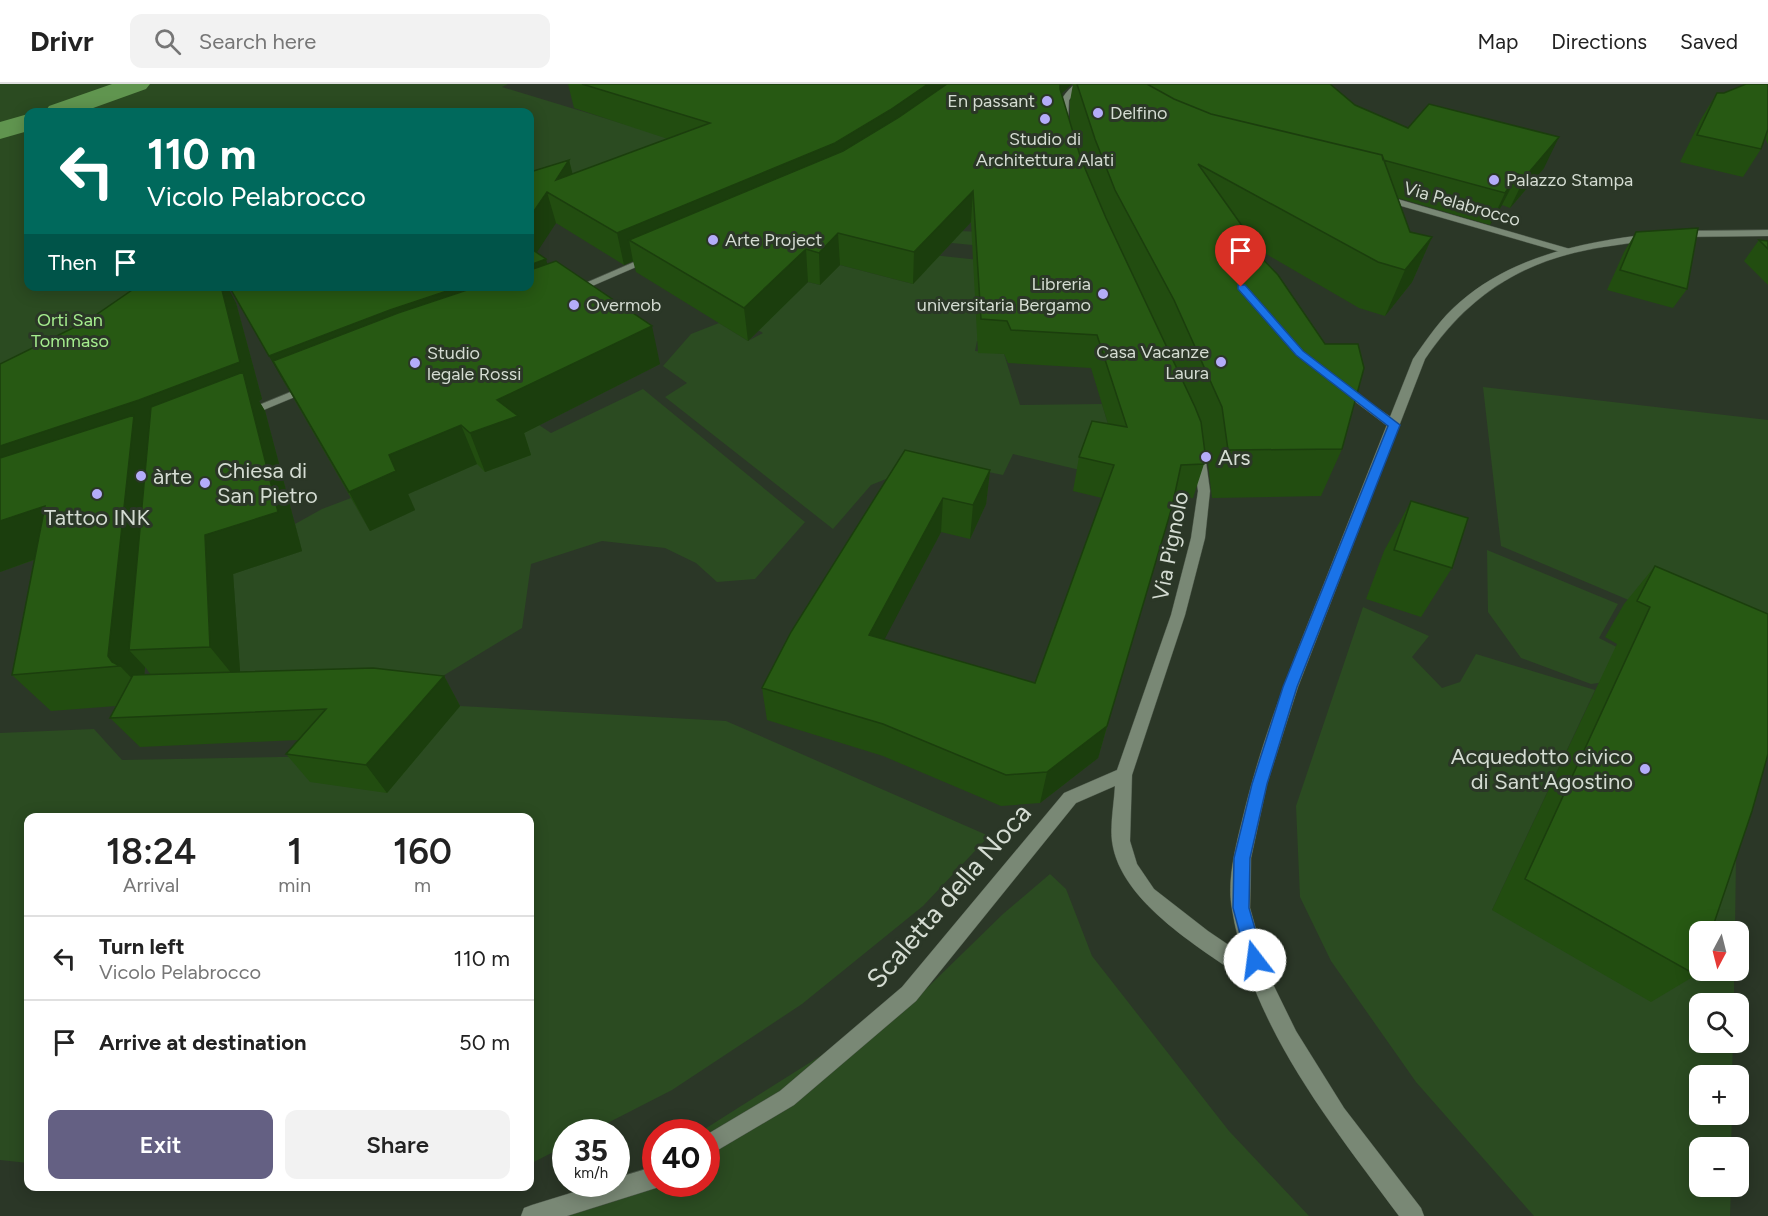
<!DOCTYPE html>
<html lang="en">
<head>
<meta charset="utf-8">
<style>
  :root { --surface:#fff; --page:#f2f2f2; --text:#222; --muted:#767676; --line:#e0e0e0; --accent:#646083 }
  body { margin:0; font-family:Figtree,sans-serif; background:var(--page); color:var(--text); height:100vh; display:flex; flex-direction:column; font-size:22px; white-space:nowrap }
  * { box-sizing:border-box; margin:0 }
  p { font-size:20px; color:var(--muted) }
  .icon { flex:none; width:33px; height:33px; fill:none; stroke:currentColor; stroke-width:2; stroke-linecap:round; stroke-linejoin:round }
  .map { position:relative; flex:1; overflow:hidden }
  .sheet { position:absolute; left:24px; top:729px; width:510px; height:378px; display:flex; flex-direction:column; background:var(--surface); border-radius:12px; box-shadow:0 3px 15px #0003 }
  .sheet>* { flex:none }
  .hud { position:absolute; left:24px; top:24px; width:510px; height:183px; border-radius:12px; box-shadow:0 3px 15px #0003; background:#00695c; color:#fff; overflow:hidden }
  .needle { width:39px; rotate:187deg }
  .buttons { position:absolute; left:1689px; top:837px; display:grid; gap:12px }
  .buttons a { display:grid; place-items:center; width:60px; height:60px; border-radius:12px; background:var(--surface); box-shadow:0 3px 15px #0003; font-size:30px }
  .speed { position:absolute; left:552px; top:1035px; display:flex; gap:12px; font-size:30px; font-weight:700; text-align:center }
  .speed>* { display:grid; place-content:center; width:78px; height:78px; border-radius:50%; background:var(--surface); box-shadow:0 3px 15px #0003; line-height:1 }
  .speed small { font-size:15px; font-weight:400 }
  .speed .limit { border:9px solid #d22; background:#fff; color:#111 }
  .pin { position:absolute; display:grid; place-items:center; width:51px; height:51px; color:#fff; margin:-62px -26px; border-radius:50% 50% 50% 0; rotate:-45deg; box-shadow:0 0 6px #0007 }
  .pin .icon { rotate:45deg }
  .me { position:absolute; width:66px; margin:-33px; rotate:345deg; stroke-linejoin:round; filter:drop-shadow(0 0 4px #0008) }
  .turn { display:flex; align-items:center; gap:21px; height:126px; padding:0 24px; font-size:27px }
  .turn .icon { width:78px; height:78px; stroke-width:2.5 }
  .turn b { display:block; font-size:42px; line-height:51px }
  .then { display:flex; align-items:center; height:57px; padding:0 24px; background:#0003; gap:12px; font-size:22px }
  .eta { display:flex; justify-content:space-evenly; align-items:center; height:102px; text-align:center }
  .eta b { font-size:36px; font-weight:600; line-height:42px }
  .primary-button { display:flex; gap:12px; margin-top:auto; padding:12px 24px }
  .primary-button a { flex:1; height:69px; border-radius:12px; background:var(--accent); color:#fff; font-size:24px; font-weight:600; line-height:69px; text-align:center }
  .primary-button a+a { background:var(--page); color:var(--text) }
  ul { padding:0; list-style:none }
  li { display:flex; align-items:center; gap:18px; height:84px; padding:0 24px; border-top:2px solid var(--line) }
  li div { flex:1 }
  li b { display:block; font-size:22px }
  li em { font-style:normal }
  header { display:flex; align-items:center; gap:36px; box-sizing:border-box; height:84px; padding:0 30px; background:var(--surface); border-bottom:2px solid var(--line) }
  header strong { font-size:28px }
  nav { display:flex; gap:33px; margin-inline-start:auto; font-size:21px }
  .search { width:420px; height:54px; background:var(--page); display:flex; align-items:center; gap:15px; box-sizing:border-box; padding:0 21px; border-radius:12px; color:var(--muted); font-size:22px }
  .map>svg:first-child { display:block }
  .green { fill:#2b4b21 }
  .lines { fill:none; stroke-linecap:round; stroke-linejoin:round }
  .canal { fill:#60954f; fill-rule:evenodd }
  .street-casing { stroke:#495446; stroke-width:1 }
  .secondary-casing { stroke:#495446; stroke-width:1 }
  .street { fill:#798875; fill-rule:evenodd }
  .secondary { fill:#798875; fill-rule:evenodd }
  .wall { fill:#224d10; fill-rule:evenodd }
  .shaded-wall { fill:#1b3e0d }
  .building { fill:#275913; stroke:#1b3e0d; stroke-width:1.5 }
  .route { fill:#1a73e8; stroke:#114b97; stroke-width:1.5 }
  .poi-dot { fill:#b4acf9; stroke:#2b3727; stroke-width:2 }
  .labels { text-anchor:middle; stroke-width:6; stroke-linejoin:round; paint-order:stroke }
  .far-poi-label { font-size:18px; fill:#d4dcd2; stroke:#2b3727; text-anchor:start }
  .far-street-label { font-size:18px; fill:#d4dcd2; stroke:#2b3727 }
  .far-park-label { font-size:18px; fill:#a5ed8e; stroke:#2b3727 }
  .poi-label { font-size:22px; fill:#d4dcd2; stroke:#2b3727; text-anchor:start }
  .street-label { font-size:22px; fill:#d4dcd2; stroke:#2b3727 }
  .near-street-label { font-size:27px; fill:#d4dcd2; stroke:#2b3727 }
</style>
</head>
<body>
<header>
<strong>Drivr</strong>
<div class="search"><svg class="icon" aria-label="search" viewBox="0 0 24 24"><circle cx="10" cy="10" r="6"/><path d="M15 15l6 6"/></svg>Search here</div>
<nav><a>Map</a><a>Directions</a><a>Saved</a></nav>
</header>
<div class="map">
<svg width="1768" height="1132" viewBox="0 0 1768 1132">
  <rect width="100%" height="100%" fill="#2b3727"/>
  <!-- green -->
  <path class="green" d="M0 0H508L502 3 627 41 727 25 660 87 530 121V28H28V202L152 203 117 216 156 242 0 329Z
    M961 89 1000 90 1007 105 979 104 976 123 958 125 959 147 982 148V162L942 158 933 171 1042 183 1050 202 975 204V222H1069V252L1007 245 992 257H977L975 267 1004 270 1020 321 1102 320 1117 370H1114V376L1086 371 1080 386 1013 370 1003 391 925 375 916 383 871 401 833 445 665 313 687 299 663 282 691 250 719 239 748 257 763 249 733 231 766 210 789 216 808 198 820 201 840 181 913 200 926 186 885 175 923 133 917 131 928 114 962 122 969 114 961 110Z
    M1483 303 1768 336V575L1501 462Z
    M643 305 805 438 755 495 717 498 696 479 665 464 602 457 531 480 522 544 423 604 241 605 233 490 302 467 295 440 322 425 351 414 370 447 415 426 408 410 461 387 511 355 539 341 551 349Z
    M1487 466 1618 520 1599 554 1652 581 1627 595 1591 600 1521 574 1488 528Z
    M1363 523 1429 552 1412 573 1442 604 1460 598 1476 570 1595 606 1492 826 1736 772 1735 847 1700 848V886L1734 887V919L1700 920V958L1733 959 1732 991 1700 992V1030L1732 1031 1731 1063 1700 1064V1102L1731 1103 1730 1132H1534L1416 998 1331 877 1300 813 1296 722Z
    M460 622 726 637 989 752 923 822 802 920 672 1006 590 1048H566L565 1062 530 1080V734H28V1079L0 1076V649L94 645 122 676 332 672 386 709Z
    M1050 790 1066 805 1092 872 1229 1047 1309 1132H569L655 1077 656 1100H706V1048H700L925 906 1003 830Z"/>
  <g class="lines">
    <!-- canal -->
    <path class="canal" d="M112 0H150L146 5 82 28H45L49 22Z
      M28 30V47L0 55V38Z"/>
    <!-- street casing -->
    <g class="street-casing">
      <path id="street" d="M1075 0H1084L1069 16 1068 37 1061 39C1055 22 1062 11 1075 0Z
        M1380 110 1570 165 1572 167 1564 169 1377 115 1375 113Z
        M648 172 657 174 576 209 567 207Z
        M1341 299 1398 338V344H1390L1337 304 1335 302Z
        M310 300 316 303 314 305 247 333 243 334 237 330Z
        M1199 366 1205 370 1210 407 1205 454 1185 531 1132 691 1130 757 1137 780 1154 805 1208 847 1267 887 1270 894 1267 901 1260 903 1253 901C1206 867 1120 820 1112 757 1110 740 1114 720 1115 702L1076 719 916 917 794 1021 706 1073V1051L780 1007 902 903 1064 709 1117 686 1171 531 1191 454 1198 407 1193 370Z
        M656 1082V1100H664L656 1104 567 1132H521L524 1124 532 1121 600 1100H616V1094Z"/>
    </g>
    <!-- secondary casing -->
    <g class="secondary-casing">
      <path id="secondary" d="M1768 146V152L1678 153 1673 150 1678 147Z
        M1651 150 1654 151V155C1632 160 1609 161 1587 166 1516 180 1465 216 1425 275L1298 603 1267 700 1251 774 1250 824 1269 892 1296 947 1344 1024 1421 1124 1424 1132H1399C1331 1040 1251 942 1232 825 1227 797 1235 765 1242 737 1261 656 1292 579 1323 502 1353 426 1383 351 1413 275 1427 255 1441 234 1460 218 1513 172 1583 158 1651 150Z"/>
    </g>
    <!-- street -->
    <use href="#street" class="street"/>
    <!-- secondary -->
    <use href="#secondary" class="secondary"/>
  </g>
  <!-- wall -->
  <path class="wall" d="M568 0H1072L1061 10 1070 39V17L1073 0H1330L1355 21 1408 44 1544 84 1510 124 1502 121 1490 141 1398 114 1410 148 1432 153 1412 198 1385 232 1359 224 1249 160 1342 365 1321 412 1212 414 1207 371 1204 365V380L1193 414H1174L1098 674 1040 719 1001 722 883 672 767 636 762 604 905 366 990 386 986 420 970 455 941 448 884 555 1035 599 1102 414 1073 407 1079 373 1108 340 1091 284 1008 279 1004 270 978 269 971 138 913 200 840 181 820 201 808 198 748 257 636 188 633 177 624 181 556 139 536 168 548 180 660 280 524 349 531 371 485 388 477 380 408 410 415 426 370 447 229 202 530 88 569 76 572 90 668 55 574 24Z
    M1768 0V60L1765 54 1761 65 1743 93 1680 78 1701 35 1717 9H1724Z
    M1636 148 1687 205 1673 224 1607 206 1624 168Z
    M1759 156 1768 157V201L1744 177Z
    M236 219 262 315 259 317 265 327 302 467 233 490 240 588 444 592 460 622 387 709 310 698 286 670 298 656 140 663 110 634 116 622 51 627 12 591 34 476 0 488ZM145 583 151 591H144Z
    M1411 417 1452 484 1421 533 1366 515 1384 467Z
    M1655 482 1696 891 1651 918 1492 826 1617 560 1605 553 1624 520Z"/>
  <!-- shaded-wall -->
  <path class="shaded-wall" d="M928 0H996L890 55 629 156 633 177 624 181 617 149Z
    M1058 0H1072L1061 10Z
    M1559 53 1544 84 1510 124 1525 93Z
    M569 76 577 107 556 96Z
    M1518 90 1502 121 1490 141 1505 109Z
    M973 107 971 138 913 200 914 168Z
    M547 108 556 139 530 179V133Z
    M838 149 840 181 820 201 819 169Z
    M1432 153 1412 198 1385 232 1405 186Z
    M806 165 808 198 748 257 744 224Z
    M546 175 555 207 273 277 288 305 269 272 390 226 462 202H530V180Z
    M221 202H227L236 219 262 315 259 317 265 327 302 467 233 490 241 601 210 563 205 451 251 320 129 566 145 583 143 606 120 582 112 578 108 572 130 366 0 411V362Z
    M652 242 660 280 524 349 531 371 485 388 470 349 497 316Z
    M461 341 477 380 408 410 415 426 370 447 349 408 389 371Z
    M990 386 986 420 970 455 973 421Z
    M943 414 941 448 870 583 869 551Z
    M45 422 77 460 0 488V437Z
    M444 592 460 622 387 709 366 681Z
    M1107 642 1098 674 1040 719 1047 688Z"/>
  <!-- building -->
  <path class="building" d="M582 0H928L890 26 835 59 617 149 547 108 530 133V88L569 76 556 96 710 39Z
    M947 0H1060V5L1081 75 1106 134 1195 323 1201 338 1205 369 1204 380 1181 381 1172 423 1107 642 1047 688 1006 691 883 640 762 604 791 548 905 366 990 386 973 421 943 414 869 551 1035 599 1114 381 1079 373 1092 337 1127 343 1097 251 1011 246 1007 237 981 235 973 107 914 168 838 149 819 169 806 165 744 224 629 156 843 67 899 33Z
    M1077 0H1147L1174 15 1211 30 1382 71 1410 148 1432 153 1405 186 1378 178 1198 80 1250 153 1249 161 1278 191 1325 260H1358L1364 284 1342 365 1228 366 1222 323 1174 216 1115 106 1095 55Z
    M1147 0H1330L1355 21 1408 44 1429 20 1559 53 1525 93 1518 90 1505 109 1383 76 1382 71 1211 30 1174 15Z
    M1746 0H1768V45L1761 65 1697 51 1717 9H1724Z
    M1698 144 1687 205 1620 186 1636 148Z
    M1759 156 1768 157V165Z
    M530 164 546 175 530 181Z
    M556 177 652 242 497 316 518 332 470 349 461 341 389 371 396 387 349 408 273 277 398 229 479 202H530V186Z
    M138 202H221L240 278 139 316 0 362V280L87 237Z
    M229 202H462L390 226 269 272Z
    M243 288 278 428 205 451 210 563 129 566 151 323Z
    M134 331 108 572 112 578 120 582 12 591 45 422 0 437V374Z
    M1411 417 1468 434 1452 484 1394 466Z
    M1655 482 1768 530V670L1752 727 1711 848H1700V880L1696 891 1525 795 1650 523 1637 517Z
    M373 584 444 592 366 681 286 670 326 625 110 634 133 591Z"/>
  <!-- route -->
  <path class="route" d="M1238 201H1245L1303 267 1400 341 1297 603 1267 700 1250 774 1249 824 1264 876 1261 882 1255 885 1249 882 1247 876 1233 824 1234 774 1252 700 1283 603 1388 342 1296 271 1238 205Z"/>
  <!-- markers -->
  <g class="poi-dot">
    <circle cx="1047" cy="17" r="6"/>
    <circle cx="1098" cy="29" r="6"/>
    <circle cx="1045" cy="35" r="6"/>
    <circle cx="1494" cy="96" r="6"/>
    <circle cx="713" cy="156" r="6"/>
    <circle cx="1103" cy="210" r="6"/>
    <circle cx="574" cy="221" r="6"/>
    <circle cx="1221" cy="278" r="6"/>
    <circle cx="415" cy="279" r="6"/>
    <circle cx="1206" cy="373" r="6"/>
    <circle cx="141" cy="392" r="6"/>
    <circle cx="205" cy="399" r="6"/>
    <circle cx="97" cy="410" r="6"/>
    <circle cx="1645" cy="685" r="6"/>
  </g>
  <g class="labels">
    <!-- far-poi labels -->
    <g class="far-poi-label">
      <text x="1035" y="23" text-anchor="end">En passant</text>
      <text x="1110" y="35">Delfino</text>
      <text x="1045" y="61" text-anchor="middle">Studio di<tspan x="1045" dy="21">Architettura Alati</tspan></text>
      <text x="1506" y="102">Palazzo Stampa</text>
      <text x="725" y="162">Arte Project</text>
      <text x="1091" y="206" text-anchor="end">Libreria<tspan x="1091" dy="21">universitaria Bergamo</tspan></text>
      <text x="586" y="227">Overmob</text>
      <text x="1209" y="274" text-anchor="end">Casa Vacanze<tspan x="1209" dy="21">Laura</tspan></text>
      <text x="427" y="275">Studio<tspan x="427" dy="21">legale Rossi</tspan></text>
    </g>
    <!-- far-street labels -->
    <g class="far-street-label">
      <text transform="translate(1462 120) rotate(16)" y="6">Via Pelabrocco</text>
    </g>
    <!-- far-park labels -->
    <g class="far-park-label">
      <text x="70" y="242">Orti San<tspan x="70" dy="21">Tommaso</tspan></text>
    </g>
    <!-- poi labels -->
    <g class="poi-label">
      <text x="1218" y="381">Ars</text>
      <text x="217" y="394">Chiesa di<tspan x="217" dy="25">San Pietro</tspan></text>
      <text x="153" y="400">àrte</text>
      <text x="97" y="441" text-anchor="middle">Tattoo INK</text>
      <text x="1633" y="680" text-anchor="end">Acquedotto civico<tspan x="1633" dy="25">di Sant'Agostino</tspan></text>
    </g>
    <!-- street labels -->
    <g class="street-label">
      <text transform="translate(1170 462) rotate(-79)" y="8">Via Pignolo</text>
    </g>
    <!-- near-street labels -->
    <g class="near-street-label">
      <text transform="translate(949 812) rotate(-49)" y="9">Scaletta della Noca</text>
    </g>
  </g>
</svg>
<div class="buttons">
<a><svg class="needle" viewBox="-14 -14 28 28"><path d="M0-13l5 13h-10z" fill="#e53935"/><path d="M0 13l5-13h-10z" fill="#767676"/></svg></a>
<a><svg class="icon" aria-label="search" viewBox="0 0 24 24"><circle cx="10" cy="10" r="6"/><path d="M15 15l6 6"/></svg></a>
<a>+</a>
<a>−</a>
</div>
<div class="speed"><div>35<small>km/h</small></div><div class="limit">40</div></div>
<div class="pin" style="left:1241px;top:203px;background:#d93025"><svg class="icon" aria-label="arrive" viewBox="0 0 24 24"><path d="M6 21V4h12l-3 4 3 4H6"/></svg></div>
<svg class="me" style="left:1255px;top:876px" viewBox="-20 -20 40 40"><circle r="19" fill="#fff"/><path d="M0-13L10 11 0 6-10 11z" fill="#1a73e8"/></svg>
<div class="hud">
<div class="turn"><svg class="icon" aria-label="left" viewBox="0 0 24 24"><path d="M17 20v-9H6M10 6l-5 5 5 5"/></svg><div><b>110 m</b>Vicolo Pelabrocco</div></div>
<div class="then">Then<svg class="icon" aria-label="arrive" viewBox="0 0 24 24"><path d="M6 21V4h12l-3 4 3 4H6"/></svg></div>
</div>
<section class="sheet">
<div class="eta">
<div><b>18:24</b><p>Arrival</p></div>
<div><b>1</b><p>min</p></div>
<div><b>160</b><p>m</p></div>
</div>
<ul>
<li><svg class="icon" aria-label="left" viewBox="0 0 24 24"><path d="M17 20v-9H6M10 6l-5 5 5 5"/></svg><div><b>Turn left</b><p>Vicolo Pelabrocco</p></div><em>110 m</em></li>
<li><svg class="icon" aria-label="arrive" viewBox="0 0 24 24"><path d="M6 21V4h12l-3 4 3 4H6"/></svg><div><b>Arrive at destination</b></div><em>50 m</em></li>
</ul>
<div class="primary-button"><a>Exit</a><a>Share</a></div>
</section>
</div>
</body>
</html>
